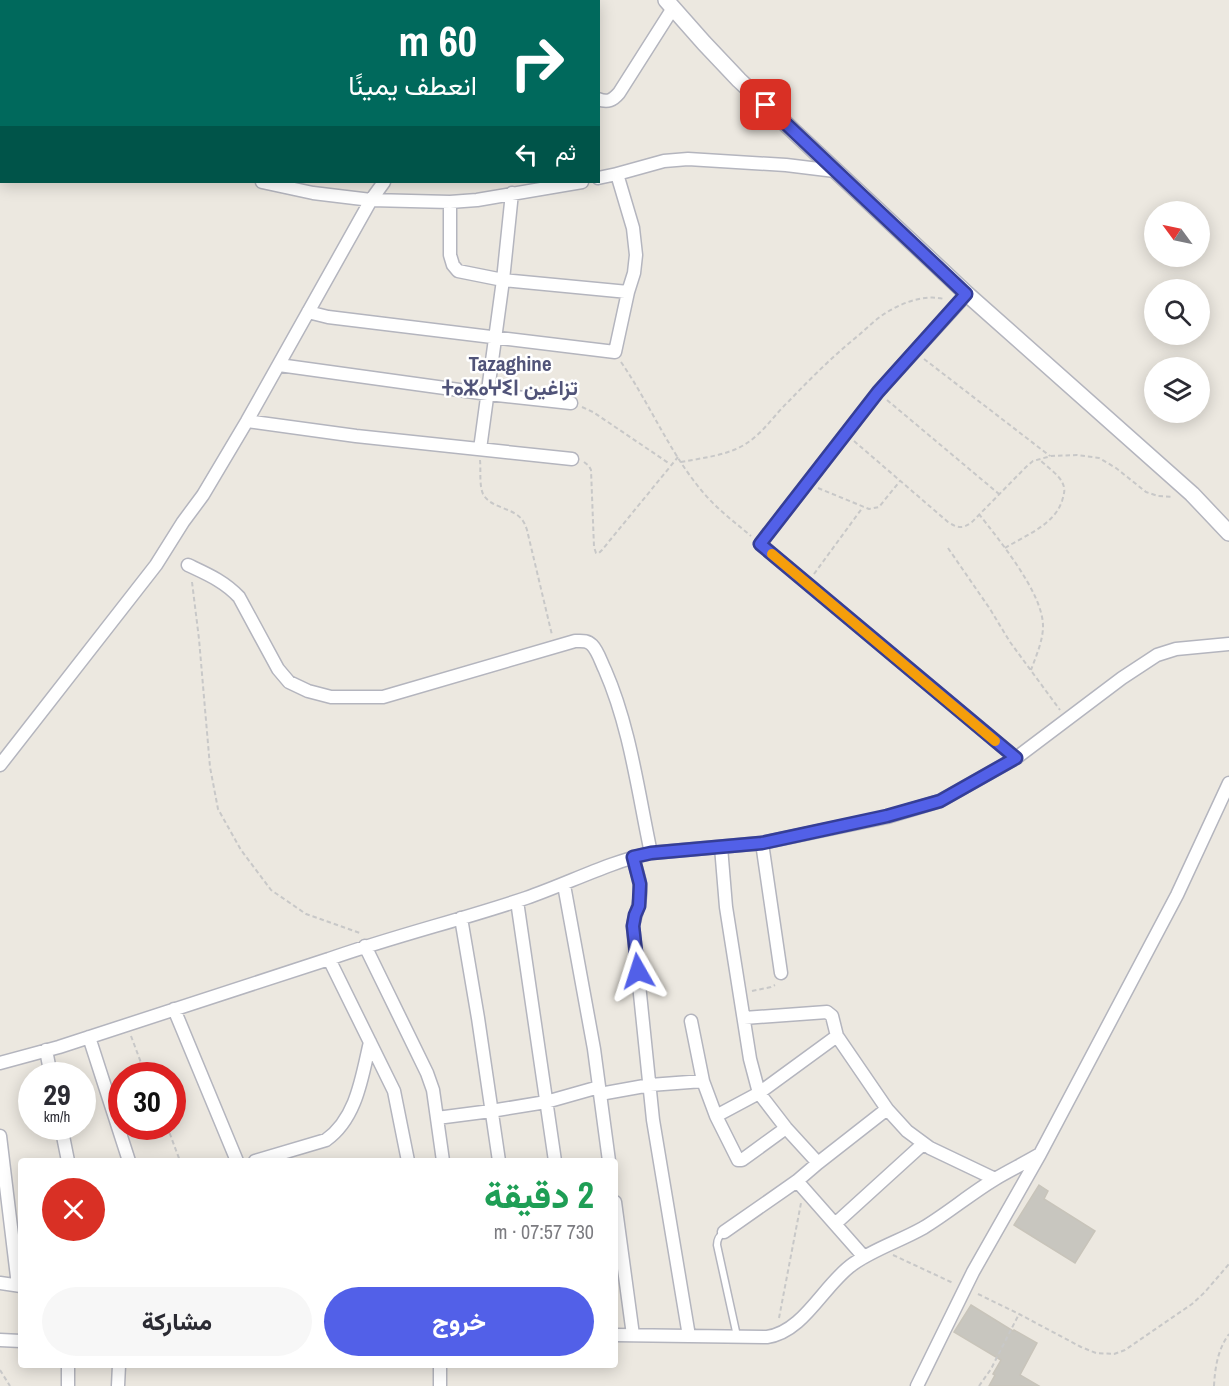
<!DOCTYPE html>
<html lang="ar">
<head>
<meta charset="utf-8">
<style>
  :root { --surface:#fff; --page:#f7f7f7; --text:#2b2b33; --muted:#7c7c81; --accent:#5260e8 }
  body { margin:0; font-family:"Archivo Narrow",Vazirmatn,"Noto Sans Tifinagh",sans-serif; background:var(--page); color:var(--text); direction:rtl; height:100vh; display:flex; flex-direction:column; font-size:22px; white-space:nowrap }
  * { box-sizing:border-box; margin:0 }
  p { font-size:20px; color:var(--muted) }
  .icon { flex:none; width:33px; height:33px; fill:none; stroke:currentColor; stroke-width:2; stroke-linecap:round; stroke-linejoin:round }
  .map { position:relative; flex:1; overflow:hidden; direction:ltr }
  .sheet { position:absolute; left:18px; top:1158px; width:600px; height:210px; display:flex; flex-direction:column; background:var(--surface); border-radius:6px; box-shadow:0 3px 15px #0003; direction:rtl }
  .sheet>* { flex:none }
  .guide { position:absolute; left:0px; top:0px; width:600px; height:183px; box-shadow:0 3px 15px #0003; direction:rtl; background:#00695c; color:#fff; overflow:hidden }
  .needle { width:39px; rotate:303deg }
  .fabs { position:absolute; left:1144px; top:201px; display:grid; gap:12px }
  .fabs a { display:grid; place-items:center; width:66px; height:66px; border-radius:50%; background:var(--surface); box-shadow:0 3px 15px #0003; font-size:30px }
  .speed { position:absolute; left:18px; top:1062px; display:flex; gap:12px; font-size:30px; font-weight:700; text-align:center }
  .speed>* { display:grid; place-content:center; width:78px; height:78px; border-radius:50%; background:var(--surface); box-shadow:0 3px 15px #0003; line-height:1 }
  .speed small { font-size:15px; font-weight:400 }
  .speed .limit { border:9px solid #d22; background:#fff; color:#111 }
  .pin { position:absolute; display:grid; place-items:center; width:51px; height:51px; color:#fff; margin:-26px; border-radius:12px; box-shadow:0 3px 9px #0006 }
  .me { position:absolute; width:66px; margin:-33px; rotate:354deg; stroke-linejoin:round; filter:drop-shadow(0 0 4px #0008) }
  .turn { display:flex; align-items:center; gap:21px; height:126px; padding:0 24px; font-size:27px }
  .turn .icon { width:78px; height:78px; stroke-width:2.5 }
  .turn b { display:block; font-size:42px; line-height:51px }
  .then { display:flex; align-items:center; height:57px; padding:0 24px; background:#0003; gap:12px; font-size:22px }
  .round { display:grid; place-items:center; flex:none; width:63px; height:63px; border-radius:32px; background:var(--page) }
  .overview { display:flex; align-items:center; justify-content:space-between; height:102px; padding:0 24px }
  h1 { font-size:36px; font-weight:800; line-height:45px; color:#1e9e55 }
  .button { display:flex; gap:12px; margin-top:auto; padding:12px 24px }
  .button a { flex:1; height:69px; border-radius:36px; background:var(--accent); color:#fff; font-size:24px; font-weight:800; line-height:69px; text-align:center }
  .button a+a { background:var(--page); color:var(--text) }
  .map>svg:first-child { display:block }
  .building { fill:#c8c6bf; stroke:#c8c4ba; stroke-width:1.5 }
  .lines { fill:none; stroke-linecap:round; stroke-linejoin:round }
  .service-casing { stroke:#b4b5be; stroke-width:9 }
  .minor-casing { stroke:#b4b5be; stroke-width:15 }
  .tertiary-casing { stroke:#b4b5be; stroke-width:18 }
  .path { stroke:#c8c8c8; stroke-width:2; stroke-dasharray:4.5 3; stroke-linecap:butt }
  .service { stroke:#fff; stroke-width:6 }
  .minor { stroke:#fff; stroke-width:12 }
  .tertiary { stroke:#fff; stroke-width:15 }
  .route-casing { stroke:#353e97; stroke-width:15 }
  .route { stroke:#5260e8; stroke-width:10 }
  .slow { stroke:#f59e0b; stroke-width:10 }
  .labels { text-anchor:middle; stroke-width:5; stroke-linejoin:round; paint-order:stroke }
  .quarter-label { font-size:21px; font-weight:bold; fill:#515479; stroke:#fff }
</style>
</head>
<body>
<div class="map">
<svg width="1229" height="1386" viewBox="0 0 1229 1386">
  <rect width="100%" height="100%" fill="#ece8e0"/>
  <!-- building -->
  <path class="building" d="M1039 1185 1048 1191 1044 1199 1095 1231 1075 1263 1014 1225Z
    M971 1305 1013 1331 1014 1330 1037 1343 1020 1375 1039 1386H989L995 1375 993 1374 1001 1360 954 1332Z"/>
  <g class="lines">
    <!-- service casing -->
    <g class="service-casing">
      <path id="service" d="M724 1232C719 1236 717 1239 717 1245L737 1336"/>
    </g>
    <!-- minor casing -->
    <g class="minor-casing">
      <path id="minor" d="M451 2 452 0
        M517 2 518 0
        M0 91 2 92
        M598 99C608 103 613 100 619 93L673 8
        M598 178 617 174 664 161 688 159 786 165 835 171
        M262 182 313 193 371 200 450 202 477 200 582 182
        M450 202V255L453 265 458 271 503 280 628 292
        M967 294 878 392 760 544 1016 758
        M308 312 328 317 615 352 628 292 634 273 636 255 633 228 617 174
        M279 365 488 394 571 403
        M247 421 356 436 572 459
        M480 449 503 280 512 193
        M188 565C207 574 224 581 239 597L278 669 289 682 308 691 331 697H383L575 641C582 641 587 640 592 645 598 651 601 662 605 670 630 727 638 792 651 853
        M0 765 156 565 183 522 203 495 247 421 371 200 384 182
        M762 843 781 973
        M721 847 726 907 750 1059 759 1093 786 1128 818 1163
        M633 857C636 870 642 883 640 896 639 907 635 915 633 926L653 1120 689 1336
        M564 885 594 1049 609 1161
        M517 901 555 1161
        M461 918 478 1018 499 1161
        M365 946 427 1073 433 1090 443 1161
        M329 959 394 1091 408 1161
        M174 1009 237 1161
        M744 1018 827 1012 832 1016 837 1036
        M691 1021 703 1081 716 1116 738 1160H742L786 1128
        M89 1037 129 1161
        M46 1050 51 1076
        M0 1063 59 1047 329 959C394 936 461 920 526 898 567 884 609 862 651 853L762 843 887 817 940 801 1016 758 1122 678 1157 655 1176 649 1229 644
        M600 1094 650 1085 703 1081
        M716 1116 759 1093 837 1036 887 1109
        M437 1118 491 1111 546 1102 599 1087
        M61 1126 68 1161
        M0 1136 18 1285
        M255 1161 326 1140C357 1118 362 1076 370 1042
        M797 1181 864 1257
        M615 1202 633 1335
        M835 1224 923 1144
        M724 1232 797 1181 818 1163 887 1109 907 1131 930 1148 995 1179
        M0 1283 21 1286
        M615 1335 767 1337C804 1332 824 1284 853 1264 874 1249 900 1241 923 1228 948 1213 970 1194 995 1179 1010 1170 1025 1163 1040 1154
        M0 1340 21 1341
        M68 1365V1386
        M440 1365V1386
        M118 1386 119 1365
        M917 1386 973 1272 1040 1154 1177 895 1229 783"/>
    </g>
    <!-- tertiary casing -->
    <g class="tertiary-casing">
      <path id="tertiary" d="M666 0 704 43 739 80 967 294 1192 494 1229 533"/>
    </g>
    <!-- path -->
    <path class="path" d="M278 0V2
      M341 0V2
      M370 2 371 0
      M924 359 1050 456
      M621 362C652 407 672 459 709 499 722 513 737 524 751 536
      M887 400 999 494
      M582 407 593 412 670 464
      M854 441 948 522C957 528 962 529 971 523L1026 467 1033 461 1051 456 1077 455 1099 458 1116 468 1146 492 1158 496 1173 497
      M480 460C481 470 479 485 483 494 491 509 514 507 523 521 525 524 526 527 527 530L552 635
      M584 462 589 466 591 470 594 547 596 553H599L602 550 678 457
      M681 462C702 458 730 455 747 443 763 433 775 414 789 401 811 378 834 355 859 335 867 328 875 320 884 314 901 303 924 294 944 299
      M818 488 869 509 879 507 900 481
      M979 514C999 540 1043 593 1043 626 1043 641 1036 656 1031 670
      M948 548 990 609 1010 642 1060 710
      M1005 548C1026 535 1054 525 1062 501 1064 494 1066 489 1062 482 1058 474 1046 466 1039 459
      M814 574 863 507
      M192 582 199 639 210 767 218 809 241 850 271 890 306 914 360 933
      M752 991 771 987 775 985
      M131 1036 146 1076
      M167 1126 180 1161
      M893 1255 953 1283
      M978 1294 1019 1314 1081 1347 1096 1353 1114 1354 1125 1350 1192 1304 1205 1292 1229 1264
      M779 1318 801 1203
      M0 1370 10 1386
      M979 1386 991 1369 1019 1314
      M1214 1386C1215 1367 1218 1349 1229 1334"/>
    <!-- service -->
    <use href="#service" class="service"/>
    <!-- minor -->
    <use href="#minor" class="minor"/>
    <!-- tertiary -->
    <use href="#tertiary" class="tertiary"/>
  </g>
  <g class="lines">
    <!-- route casing -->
    <g class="route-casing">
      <path id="route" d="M638 971 633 926 635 915 639 906 640 884 633 857 651 853 762 843 887 816 940 801 1016 758 760 544 878 392 966 294 766 105"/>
    </g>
    <!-- route -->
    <use href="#route" class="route"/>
    <!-- slow -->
    <path class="slow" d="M772 554 995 741"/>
  </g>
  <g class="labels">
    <!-- quarter labels -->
    <g class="quarter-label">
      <text x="510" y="371">Tazaghine<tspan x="510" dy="24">ⵜⴰⵣⴰⵖⵉⵏ تزاغين</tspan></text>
    </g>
  </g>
</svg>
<div class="fabs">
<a><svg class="needle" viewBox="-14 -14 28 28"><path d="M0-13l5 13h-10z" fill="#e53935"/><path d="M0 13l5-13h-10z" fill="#7c7c81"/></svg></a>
<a><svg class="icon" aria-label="search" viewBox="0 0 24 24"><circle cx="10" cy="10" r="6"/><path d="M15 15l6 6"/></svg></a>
<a><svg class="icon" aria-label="layers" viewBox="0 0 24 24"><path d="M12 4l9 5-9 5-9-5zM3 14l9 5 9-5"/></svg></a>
</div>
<div class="speed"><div>29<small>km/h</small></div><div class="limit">30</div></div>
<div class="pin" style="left:766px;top:105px;background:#d93025"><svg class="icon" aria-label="arrive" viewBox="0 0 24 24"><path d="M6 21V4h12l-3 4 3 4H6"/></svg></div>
<svg class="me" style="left:638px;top:971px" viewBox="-20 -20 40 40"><path d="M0-17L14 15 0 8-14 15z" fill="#5260e8" stroke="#fff" stroke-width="4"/></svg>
<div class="guide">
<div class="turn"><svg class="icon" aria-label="right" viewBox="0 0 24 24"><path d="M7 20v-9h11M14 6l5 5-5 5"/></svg><div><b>60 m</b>انعطف يمينًا</div></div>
<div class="then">ثم<svg class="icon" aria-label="left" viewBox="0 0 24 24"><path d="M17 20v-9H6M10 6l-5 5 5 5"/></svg></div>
</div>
<section class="sheet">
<div class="overview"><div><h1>2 دقيقة</h1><p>730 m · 07:57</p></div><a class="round" style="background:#d93025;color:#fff"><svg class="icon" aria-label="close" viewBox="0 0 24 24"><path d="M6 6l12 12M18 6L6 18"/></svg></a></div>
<div class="button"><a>خروج</a><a>مشاركة</a></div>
</section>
</div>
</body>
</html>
